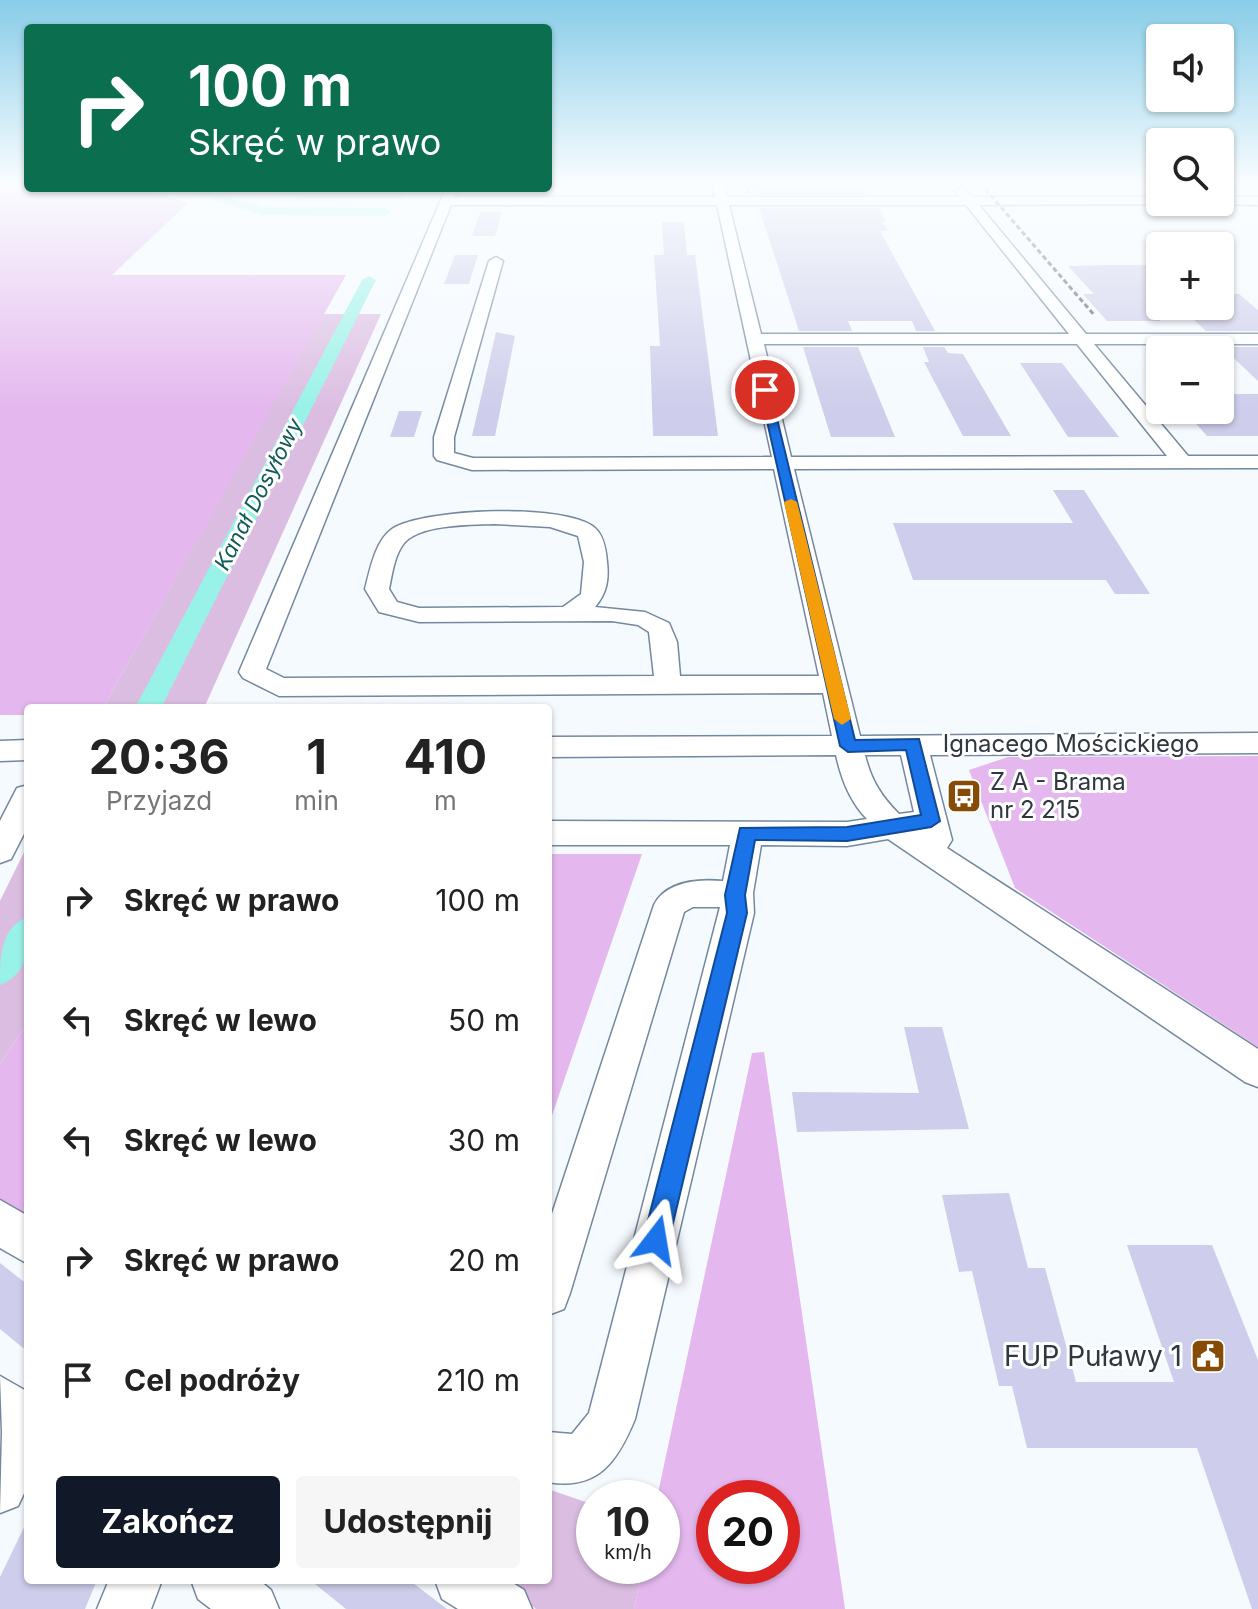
<!DOCTYPE html>
<html lang="pl">
<head>
<meta charset="utf-8">
<style>
  :root { --surface:#fff; --page:#f6f6f6; --text:#222; --muted:#767676; --accent:#111827 }
  body { margin:0; font-family:Inter,sans-serif; background:var(--page); color:var(--text); height:100vh; display:flex; flex-direction:column; font-size:30px; white-space:nowrap }
  * { box-sizing:border-box; margin:0 }
  p { font-size:26px; color:var(--muted) }
  .icon { flex:none; width:44px; height:44px; fill:none; stroke:currentColor; stroke-width:2; stroke-linecap:round; stroke-linejoin:round }
  .map { position:relative; flex:1; overflow:hidden }
  .panel { position:absolute; left:24px; top:704px; width:528px; height:880px; display:flex; flex-direction:column; background:var(--surface); border-radius:8px; box-shadow:0 2px 6px #0004 }
  .panel>* { flex:none }
  .hud { position:absolute; left:24px; top:24px; width:528px; height:168px; border-radius:8px; box-shadow:0 2px 6px #0004; background:#0b6e4f; color:#fff; overflow:hidden }
  .controls { position:absolute; left:1146px; top:24px; display:grid; gap:16px }
  .controls a { display:grid; place-items:center; width:88px; height:88px; border-radius:8px; background:var(--surface); box-shadow:0 2px 6px #0004; font-size:40px }
  .speed { position:absolute; left:576px; top:1480px; display:flex; gap:16px; font-size:40px; font-weight:700; text-align:center }
  .speed>* { display:grid; place-content:center; width:104px; height:104px; border-radius:50%; background:var(--surface); box-shadow:0 2px 6px #0004; line-height:1 }
  .speed small { font-size:20px; font-weight:400 }
  .speed .limit { border:12px solid #d22; background:#fff; color:#111 }
  .pin { position:absolute; display:grid; place-items:center; width:68px; height:68px; color:#fff; margin:-34px; border:4px solid #fff; border-radius:50%; box-shadow:0 2px 8px #0007 }
  .me { position:absolute; width:88px; margin:-44px; rotate:14deg; stroke-linejoin:round; filter:drop-shadow(0 0 6px #0008) }
  .turn { display:flex; align-items:center; gap:28px; height:168px; padding:0 32px; font-size:36px }
  .turn .icon { width:104px; height:104px; stroke-width:2.5 }
  .turn b { display:block; font-size:56px; line-height:68px }
  .eta { display:flex; justify-content:space-evenly; align-items:center; height:136px; text-align:center }
  .eta b { font-size:48px; font-weight:700; line-height:56px }
  .button { display:flex; gap:16px; margin-top:auto; padding:16px 32px }
  .button a { flex:1; height:92px; border-radius:8px; background:var(--accent); color:#fff; font-size:32px; font-weight:700; line-height:92px; text-align:center }
  .button a+a { background:var(--page); color:var(--text) }
  ul { padding:0; list-style:none }
  li { display:flex; align-items:center; gap:24px; height:120px; padding:0 32px }
  li div { flex:1 }
  li b { display:block; font-size:30px }
  li em { font-style:normal }
  .map>svg:first-child { display:block }
  .green { fill:#dcbde2 }
  .forest { fill:#e4b8ee; fill-rule:evenodd }
  .lines { fill:none; stroke-linecap:round; stroke-linejoin:round }
  .canal { fill:#99f2e7; fill-rule:evenodd }
  .building { fill:#cecdeb }
  .minor-casing { stroke:#74889f; stroke-width:3 }
  .minor { fill:#fff; fill-rule:evenodd }
  .rail { stroke:#596069; stroke-width:3; stroke-dasharray:5 3; stroke-linecap:butt }
  .route { fill:#1a73e8; stroke:#114b97; stroke-width:2 }
  .slow { fill:#f59e0b }
  .labels { text-anchor:middle; stroke-width:6; stroke-linejoin:round; paint-order:stroke }
  .far-water-label { font-size:22px; font-style:italic; fill:#0f5c56; stroke:#fff }
  .street-label { font-size:24px; fill:#2f3741; stroke:#fff }
  .poi-label { font-size:24px; fill:#2f3741; stroke:#fff; text-anchor:start }
  .near-poi-label { font-size:28px; fill:#2f3741; stroke:#fff; text-anchor:end }
</style>
</head>
<body>
<div class="map">
<svg width="1258" height="1609" viewBox="0 0 1258 1609">
  <rect width="100%" height="100%" fill="#f5faff"/>
  <!-- green -->
  <path class="green" d="M323 314H381L204 708H103Z
    M28 844V1021L0 1064V901Z
    M548 1489 594 1505V1566H643L634 1609H536L495 1580H548Z"/>
  <!-- forest -->
  <path class="forest" d="M0 183H28V188H137L188 203 112 275H346L103 708H28V715H0Z
    M1258 756V1047L1015 888 969 770 1008 757Z
    M548 854H642L548 1127Z
    M28 1021V1228L0 1206V1064Z
    M764 1052 845 1609H634L643 1566H662V1498H657L752 1053ZM714 1498H782V1566H714Z"/>
  <g class="lines">
    <!-- canal -->
    <path class="canal" d="M175 188H193L263 207 385 208 391 212 385 216 263 215Z
      M264 188 301 193H401L407 196 401 199H301Z
      M369 276 376 280 161 708H135L362 280Z
      M28 917C28 944 30 974 0 985 0 958 0 927 28 917Z"/>
  </g>
  <!-- building -->
  <path class="building" d="M752 183H864L870 194H755Z
    M759 208H879L886 221H882L888 231H880L935 331H916L912 321H848L852 331H799Z
    M480 212H502L495 236H472Z
    M662 222H684L687 255H695L718 436H653L650 346H660L654 255H664Z
    M455 255H478L469 284H444Z
    M1105 265H1160V321H1107L1083 294H1094L1068 266Z
    M1220 294H1239L1258 310V331H1206L1179 306H1220Z
    M496 332 515 336 495 436H472Z
    M803 347H858L895 437H831Z
    M923 347H944L948 353 963 354 1011 436H963L924 362H929Z
    M1222 347H1258V381Z
    M1020 363H1062L1119 437H1068Z
    M1220 394H1258V436H1207L1184 410H1220Z
    M399 411H422L414 437H390Z
    M1053 490H1084L1150 594H1115L1106 580H913L893 523H1073Z
    M904 1027H942L969 1129 797 1132 792 1092 919 1093Z
    M1009 1193 1028 1268H1045L1076 1382H1174L1127 1245H1212L1258 1360V1609H1252L1197 1448H1027L1012 1386H999L972 1271 959 1272 942 1195Z
    M0 1263 28 1285V1352L0 1329Z
    M28 1519V1580H97L85 1609H0V1577Z
    M310 1580H409L447 1609H346Z"/>
  <g class="lines">
    <!-- minor casing -->
    <g class="minor-casing">
      <path id="minor" d="M712 183H724L727 197H960L955 191 961 187 973 197H1160V202L1164 204 979 205 1086 334H1258V344H1094L1188 456H1258V468L794 469 860 736 1258 733V753L930 755 952 840 947 848 1258 1049V1087L1245 1082 888 839 847 846 761 845 753 893 754 913 635 1419C618 1460 599 1491 548 1482V1432L572 1434 589 1413 720 907H693L684 912 570 1293 564 1309 548 1315V1226L654 905C666 881 699 879 723 881L730 845H548V821L847 822 867 819C850 802 841 778 836 755L548 757V737L832 736 823 693 279 696 243 678 239 672 446 188H458L454 197H715ZM451 205H717L772 457 473 458 454 453V437L503 261 496 257 489 261 434 437V456L437 460 472 470 774 469 819 676H680L677 642 669 623 645 612 595 607C607 593 609 579 607 562 606 550 604 536 595 528 568 503 423 508 392 529 375 541 370 570 365 589L379 612 419 622 612 621 638 625 649 632 654 676 284 678 266 669ZM729 205H966L1069 334H761ZM764 344H1077L1167 456 791 457ZM494 524 550 527 578 536 584 562 581 594 563 607 419 608 397 602 389 589C392 575 394 558 402 546 415 524 470 525 494 524ZM865 755H901L914 812 899 814C881 796 871 780 865 755Z
        M1220 197H1258V205L1216 204 1220 202Z
        M28 740V760L0 761V741Z
        M28 785V826L11 859 0 863V821L17 788Z
        M0 1200 28 1216V1264L0 1248Z
        M0 1376 28 1392V1485L18 1506 0 1513 2 1432Z
        M109 1580H162L151 1609H97Z
        M191 1580H259L271 1590 279 1609H211L198 1599Z
        M435 1580H508L524 1590 532 1609H458L442 1599Z"/>
    </g>
    <!-- minor -->
    <use href="#minor" class="minor"/>
    <!-- rail -->
    <path class="rail" d="M745 183 748 193
      M980 183 1095 316"/>
  </g>
  <!-- sky -->
  <linearGradient id="sky" x2="0" y2="1"><stop stop-color="#88cde8"/><stop offset="0.45" stop-color="#fafdff"/><stop offset="1" stop-color="#fafdff" stop-opacity="0"/></linearGradient>
  <rect width="1258" height="409" fill="url(#sky)"/>
  <!-- route -->
  <path class="route" d="M765 387 770 390 855 740 919 739 940 821 931 827 847 841 755 840 745 895 747 913 669 1240 665 1249 656 1253 647 1249 643 1240 727 913 725 895 740 828 847 827 921 815 906 750 848 752 840 746 760 390Z"/>
  <!-- slow -->
  <path class="slow" d="M791 499 797 502 851 719 842 725 834 719 784 502Z"/>
  <!-- icons -->
  <defs>
    <g id="bus-square" transform="scale(1.8)"><rect x="-9" y="-9" width="18" height="18" rx="4" fill="#864b05" stroke="#fff"/><path d="M-5-6H5V4H4V6H2V4H-2V6H-4V4H-5ZM-3.5-4V0h7V-4ZM-3.5 1.2v1.5H-2V1.2ZM2 1.2v1.5H3.5V1.2Z" fill="#fff"/></g>
    <g id="civic-square" transform="scale(1.8)"><rect x="-9" y="-9" width="18" height="18" rx="4" fill="#864b05" stroke="#fff"/><path d="M-.6-6.5H3V-4.5H.6V-3L4-1V1h2V6H-6V1h2V-1L-.6-3ZM-1.2 2.5V6h2.4V2.5Z" fill="#fff"/></g>
  </defs>
  <g fill-rule="evenodd">
    <use href="#bus-square" x="964" y="796"/>
    <use href="#civic-square" x="1208" y="1356"/>
  </g>
  <g class="labels">
    <!-- far-water labels -->
    <g class="far-water-label">
      <text transform="translate(258 494) rotate(-63)" y="8">Kanał Dosyłowy</text>
    </g>
    <!-- street labels -->
    <g class="street-label">
      <text x="1071" y="752">Ignacego Mościckiego</text>
    </g>
    <!-- poi labels -->
    <g class="poi-label">
      <text x="990" y="790">Z A - Brama<tspan x="990" dy="28">nr 2 215</tspan></text>
    </g>
    <!-- near-poi labels -->
    <g class="near-poi-label">
      <text x="1182" y="1366">FUP Puławy 1</text>
    </g>
  </g>
</svg>
<div class="controls">
<a><svg class="icon" aria-label="sound" viewBox="0 0 24 24"><path d="M4 9h4l5-4v14l-5-4H4zM17 9q2 3 0 6"/></svg></a>
<a><svg class="icon" aria-label="search" viewBox="0 0 24 24"><circle cx="10" cy="10" r="6"/><path d="M15 15l6 6"/></svg></a>
<a>+</a>
<a>−</a>
</div>
<div class="speed"><div>10<small>km/h</small></div><div class="limit">20</div></div>
<div class="pin" style="left:765px;top:390px;background:#d93025"><svg class="icon" aria-label="arrive" viewBox="0 0 24 24"><path d="M6 21V4h12l-3 4 3 4H6"/></svg></div>
<svg class="me" style="left:656px;top:1240px" viewBox="-20 -20 40 40"><path d="M0-17L14 15 0 8-14 15z" fill="#1a73e8" stroke="#fff" stroke-width="4"/></svg>
<div class="hud">
<div class="turn"><svg class="icon" aria-label="right" viewBox="0 0 24 24"><path d="M7 20v-9h11M14 6l5 5-5 5"/></svg><div><b>100 m</b>Skręć w prawo</div></div>
</div>
<section class="panel">
<div class="eta">
<div><b>20:36</b><p>Przyjazd</p></div>
<div><b>1</b><p>min</p></div>
<div><b>410</b><p>m</p></div>
</div>
<ul>
<li><svg class="icon" aria-label="right" viewBox="0 0 24 24"><path d="M7 20v-9h11M14 6l5 5-5 5"/></svg><div><b>Skręć w prawo</b></div><em>100 m</em></li>
<li><svg class="icon" aria-label="left" viewBox="0 0 24 24"><path d="M17 20v-9H6M10 6l-5 5 5 5"/></svg><div><b>Skręć w lewo</b></div><em>50 m</em></li>
<li><svg class="icon" aria-label="left" viewBox="0 0 24 24"><path d="M17 20v-9H6M10 6l-5 5 5 5"/></svg><div><b>Skręć w lewo</b></div><em>30 m</em></li>
<li><svg class="icon" aria-label="right" viewBox="0 0 24 24"><path d="M7 20v-9h11M14 6l5 5-5 5"/></svg><div><b>Skręć w prawo</b></div><em>20 m</em></li>
<li><svg class="icon" aria-label="arrive" viewBox="0 0 24 24"><path d="M6 21V4h12l-3 4 3 4H6"/></svg><div><b>Cel podróży</b></div><em>210 m</em></li>
</ul>
<div class="button"><a>Zakończ</a><a>Udostępnij</a></div>
</section>
</div>
</body>
</html>
